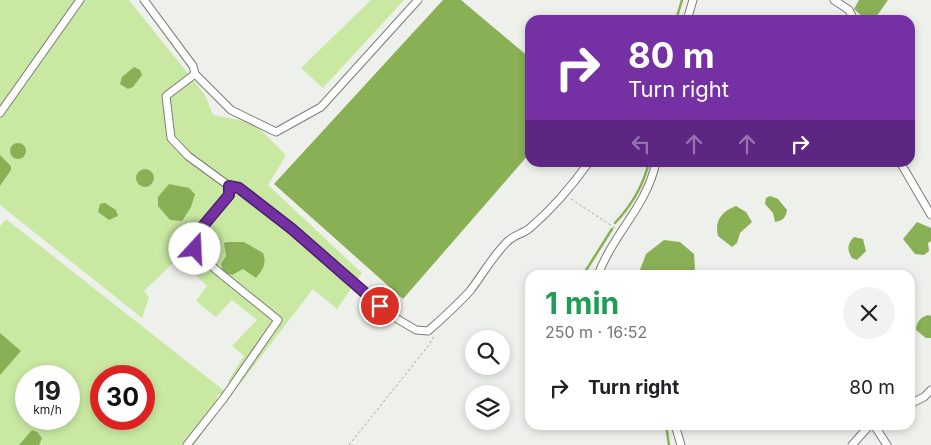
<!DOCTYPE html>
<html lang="en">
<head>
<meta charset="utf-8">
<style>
  :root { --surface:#fff; --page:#f2f2f2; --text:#202124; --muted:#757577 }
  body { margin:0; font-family:Inter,sans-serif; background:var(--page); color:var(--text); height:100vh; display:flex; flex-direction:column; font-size:19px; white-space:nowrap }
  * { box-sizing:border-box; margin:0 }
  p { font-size:16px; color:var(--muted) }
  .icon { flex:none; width:28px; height:28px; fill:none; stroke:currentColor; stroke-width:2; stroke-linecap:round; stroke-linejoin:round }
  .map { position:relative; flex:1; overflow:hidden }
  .drawer { position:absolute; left:525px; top:270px; width:390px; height:160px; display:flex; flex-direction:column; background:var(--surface); border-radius:15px; box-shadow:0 2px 8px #0003 }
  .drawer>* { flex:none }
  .top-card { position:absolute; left:525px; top:15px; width:390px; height:152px; border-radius:15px; box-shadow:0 2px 8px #0003; background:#7530a4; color:#fff; overflow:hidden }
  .controls { position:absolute; left:465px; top:330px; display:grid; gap:10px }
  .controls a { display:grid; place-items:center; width:45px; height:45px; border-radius:50%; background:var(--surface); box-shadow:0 2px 8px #0003; font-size:25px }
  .speed { position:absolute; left:15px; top:365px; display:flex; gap:10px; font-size:25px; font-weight:700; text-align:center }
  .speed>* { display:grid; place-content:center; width:65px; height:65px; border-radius:50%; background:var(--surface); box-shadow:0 2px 8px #0003; line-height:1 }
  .speed small { font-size:12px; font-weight:400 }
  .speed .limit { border:8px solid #d22; background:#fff; color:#111 }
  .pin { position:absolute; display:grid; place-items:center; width:42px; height:42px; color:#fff; margin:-21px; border:2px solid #fff; border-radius:50%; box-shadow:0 1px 5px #0007 }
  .me { position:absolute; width:55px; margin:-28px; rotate:20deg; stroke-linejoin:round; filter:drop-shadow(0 0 4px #0008) }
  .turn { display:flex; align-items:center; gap:18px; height:105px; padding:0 20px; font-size:22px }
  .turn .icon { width:65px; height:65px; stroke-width:2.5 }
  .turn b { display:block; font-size:35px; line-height:42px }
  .lanes { display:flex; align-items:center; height:48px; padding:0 20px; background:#0003; justify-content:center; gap:25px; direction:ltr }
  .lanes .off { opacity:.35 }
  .round { display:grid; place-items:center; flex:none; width:52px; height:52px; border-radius:26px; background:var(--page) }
  .head { display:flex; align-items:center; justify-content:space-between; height:85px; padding:0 20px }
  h1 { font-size:30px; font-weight:700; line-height:38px; color:#1e9e55 }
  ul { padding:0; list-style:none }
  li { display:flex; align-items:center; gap:15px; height:65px; padding:0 20px }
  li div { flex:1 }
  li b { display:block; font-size:19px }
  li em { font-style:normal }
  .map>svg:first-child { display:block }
  .green { fill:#c9e9a2; fill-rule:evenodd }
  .water { fill:#8ab056 }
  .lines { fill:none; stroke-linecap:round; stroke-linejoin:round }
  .stream { stroke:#8ab056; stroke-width:2.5 }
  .minor-casing { stroke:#797c77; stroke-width:9 }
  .path { stroke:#a3a5a1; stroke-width:1; stroke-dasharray:2.5 2.5; stroke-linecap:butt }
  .minor { stroke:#fff; stroke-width:7 }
  .route-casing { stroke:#4c1f6b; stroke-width:12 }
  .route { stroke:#7530a4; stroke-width:9 }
</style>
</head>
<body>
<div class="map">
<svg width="931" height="445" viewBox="0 0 931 445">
  <rect width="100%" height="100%" fill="#eef0eb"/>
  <!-- green -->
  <path class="green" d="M0 0H129L205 95 213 115 254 123 286 155 268 185 362 273 337 309 313 289 236 389 228 381 244 356 232 346 257 320 232 300 216 317 196 301 207 286 178 258 144 291 149 297 142 318 0 205Z
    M371 0H404L323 88 301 68Z
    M6 219 227 393 217 395V413L194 445H0V226ZM26 376H69V419H26ZM101 376H144V419H101Z"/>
  <!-- water -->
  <path class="water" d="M443 0H461L530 58V153L403 299 274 184Z
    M859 0H888L874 20H866L854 9Z
    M134 67 140 70 142 75 133 87 128 89 120 84 122 77Z
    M10 151a8 8 0 1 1 16 0a8 8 0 1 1-16 0Z
    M0 155 11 166V170L0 186Z
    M136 178a9 9 0 1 1 18 0a9 9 0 1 1-18 0Z
    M169 184 189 188 195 194 191 207 182 221 170 220 158 206V197Z
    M770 196 778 199 787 210C786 218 782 221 775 222L773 213 765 204 766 198Z
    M105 203 116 210 118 216 109 220 98 212 100 204Z
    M736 206 746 212 752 222 740 233 737 243 732 247 718 236C714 221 722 211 736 206Z
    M917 222 931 228V241L928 243 929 251 924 255 915 254 903 239Z
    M854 237 863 239 866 251 857 260 852 258C847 250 847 244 854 237Z
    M664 240 680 242 694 254 695 268 692 275H638L646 254Z
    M228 242H244L263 253C267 263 263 270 256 278L243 269 232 275 223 272 221 264 226 256 224 243Z
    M928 315 931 316V338H926L916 330C916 323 920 317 928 315Z
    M0 333 21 351 0 375Z
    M32 430 37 432 42 438 39 445H19Z"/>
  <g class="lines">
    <!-- stream -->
    <path class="stream" d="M676 20 682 0
      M615 223C632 205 643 187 649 162
      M583 275 612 229
      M666 425 669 445"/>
    <!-- minor casing -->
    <g class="minor-casing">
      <path id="minor" d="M144 0 193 66 195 74 166 96 171 138 188 156 229 186V195L199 232 195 249 215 269 278 320 224 398 187 445
        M834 0 849 10 854 20
        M687 20 693 0
        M195 74 231 110 276 132 321 107 418 0
        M0 113 80 0
        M900 162 931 215
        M229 186 239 188 249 194 389 314 416 330 428 331C443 318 457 305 470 291 483 274 492 257 507 242 513 235 523 234 530 228 552 209 572 186 589 162
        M598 275C613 234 647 206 656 162
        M910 404 924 397 931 390
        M675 425 681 445
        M874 425 887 445
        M852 445 870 425"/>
    </g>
    <!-- path -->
    <path class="path" d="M571 199 615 228
      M349 445 429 345 434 336"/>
    <!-- minor -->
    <use href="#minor" class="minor"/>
  </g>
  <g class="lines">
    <!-- route casing -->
    <g class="route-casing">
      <path id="route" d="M195 249 198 232 229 195V186L239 188 292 229 380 306"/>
    </g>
    <!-- route -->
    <use href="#route" class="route"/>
  </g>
</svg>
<div class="controls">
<a><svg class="icon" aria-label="search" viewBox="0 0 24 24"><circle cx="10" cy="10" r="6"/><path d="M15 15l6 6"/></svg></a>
<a><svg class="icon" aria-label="layers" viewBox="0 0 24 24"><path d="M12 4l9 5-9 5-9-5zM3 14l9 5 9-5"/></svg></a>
</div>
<div class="speed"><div>19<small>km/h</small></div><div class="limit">30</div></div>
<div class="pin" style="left:380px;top:306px;background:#d93025"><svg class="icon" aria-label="arrive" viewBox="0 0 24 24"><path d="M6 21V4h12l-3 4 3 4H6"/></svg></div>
<svg class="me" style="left:195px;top:249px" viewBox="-20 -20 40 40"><circle r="19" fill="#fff"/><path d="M0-13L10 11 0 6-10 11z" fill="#7530a4"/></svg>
<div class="top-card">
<div class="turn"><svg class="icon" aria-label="right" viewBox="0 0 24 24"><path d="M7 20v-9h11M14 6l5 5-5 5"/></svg><div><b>80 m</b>Turn right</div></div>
<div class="lanes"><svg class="icon off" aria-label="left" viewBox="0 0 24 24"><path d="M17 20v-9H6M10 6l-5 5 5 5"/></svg><svg class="icon off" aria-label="ahead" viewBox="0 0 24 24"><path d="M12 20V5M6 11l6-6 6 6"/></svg><svg class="icon off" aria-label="ahead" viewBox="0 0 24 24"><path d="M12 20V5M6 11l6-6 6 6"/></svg><svg class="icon" aria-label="right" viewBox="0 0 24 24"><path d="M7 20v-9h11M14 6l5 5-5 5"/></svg></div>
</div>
<section class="drawer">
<div class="head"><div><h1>1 min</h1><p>250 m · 16:52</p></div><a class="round"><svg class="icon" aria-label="close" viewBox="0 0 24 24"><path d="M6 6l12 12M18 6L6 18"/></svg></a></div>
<ul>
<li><svg class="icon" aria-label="right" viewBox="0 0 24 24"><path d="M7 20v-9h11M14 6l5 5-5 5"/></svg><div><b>Turn right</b></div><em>80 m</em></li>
</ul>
</section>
</div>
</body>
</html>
